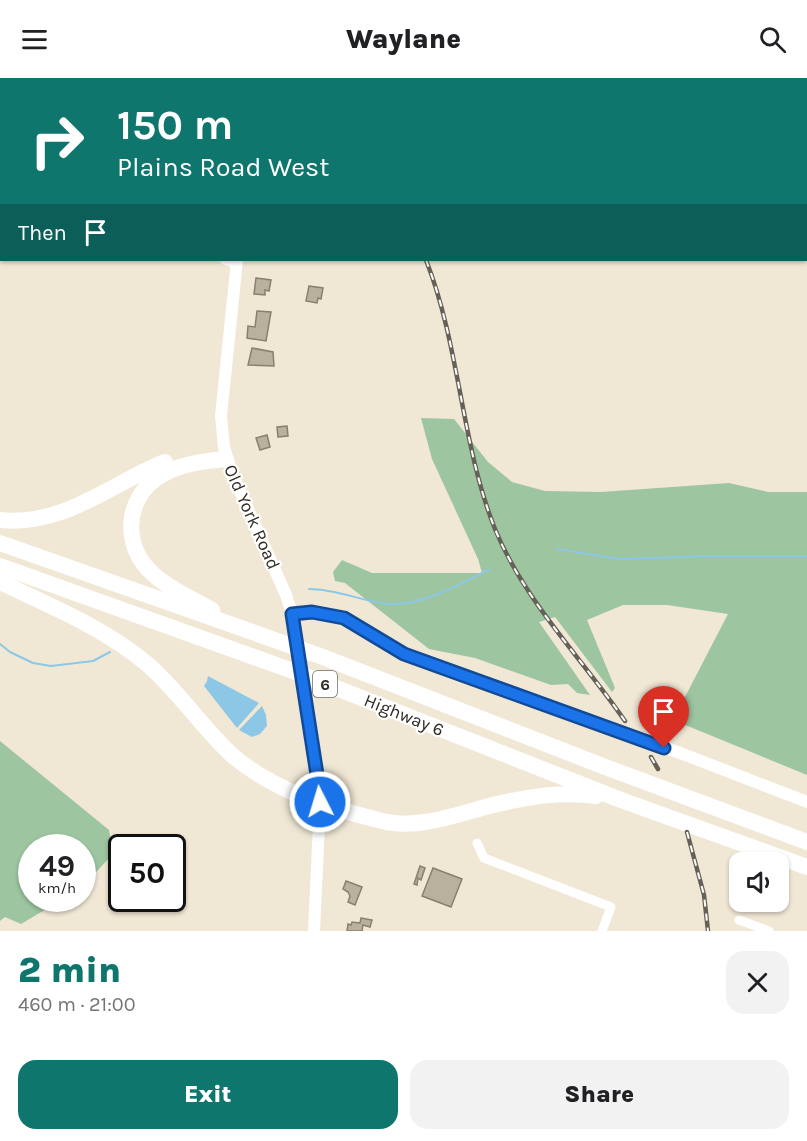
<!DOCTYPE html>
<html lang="en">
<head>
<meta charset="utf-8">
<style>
  :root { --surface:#fff; --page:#f2f2f2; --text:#202124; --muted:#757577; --accent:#0f766e }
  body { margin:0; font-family:Karla,sans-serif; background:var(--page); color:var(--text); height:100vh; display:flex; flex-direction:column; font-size:22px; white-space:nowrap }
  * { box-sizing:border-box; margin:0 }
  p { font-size:20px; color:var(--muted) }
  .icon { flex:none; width:33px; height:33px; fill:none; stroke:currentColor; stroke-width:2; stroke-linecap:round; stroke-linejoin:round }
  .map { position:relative; height:853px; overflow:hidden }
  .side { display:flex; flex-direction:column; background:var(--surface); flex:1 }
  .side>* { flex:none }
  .banner { position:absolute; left:0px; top:0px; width:807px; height:183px; box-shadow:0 2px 4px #0004; background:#0f766e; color:#fff; overflow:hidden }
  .fabs { position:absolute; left:729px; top:774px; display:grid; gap:12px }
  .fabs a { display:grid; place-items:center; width:60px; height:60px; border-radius:12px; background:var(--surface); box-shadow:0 2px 4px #0004; font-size:30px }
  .speed { position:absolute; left:18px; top:756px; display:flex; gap:12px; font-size:30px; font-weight:700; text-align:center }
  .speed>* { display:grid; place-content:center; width:78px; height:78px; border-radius:50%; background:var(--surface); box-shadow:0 2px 4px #0004; line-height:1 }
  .speed small { font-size:15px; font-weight:400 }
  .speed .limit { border:3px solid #111; border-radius:9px; background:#fff; color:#111 }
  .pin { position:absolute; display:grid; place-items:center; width:51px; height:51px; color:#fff; margin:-62px -26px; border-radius:50% 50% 50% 0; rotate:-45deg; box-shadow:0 0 6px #0007 }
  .pin .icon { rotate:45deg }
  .me { position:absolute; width:66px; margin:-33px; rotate:355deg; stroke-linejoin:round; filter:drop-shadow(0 0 4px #0008) }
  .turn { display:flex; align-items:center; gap:21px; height:126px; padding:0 18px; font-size:27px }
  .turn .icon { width:78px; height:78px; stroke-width:2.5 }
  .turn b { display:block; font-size:42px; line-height:51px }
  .then { display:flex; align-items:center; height:57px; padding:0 18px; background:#0003; gap:12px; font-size:22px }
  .round { display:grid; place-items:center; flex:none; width:63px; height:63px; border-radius:18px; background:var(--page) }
  .summary { display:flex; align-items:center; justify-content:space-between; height:102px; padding:0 18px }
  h1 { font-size:36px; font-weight:800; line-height:45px; color:var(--accent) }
  .button { display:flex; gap:12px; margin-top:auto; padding:12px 18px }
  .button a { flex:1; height:69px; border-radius:18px; background:var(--accent); color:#fff; font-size:24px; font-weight:800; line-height:69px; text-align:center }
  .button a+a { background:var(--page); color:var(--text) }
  header { display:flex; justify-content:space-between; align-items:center; height:78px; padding:0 18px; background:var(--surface); font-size:27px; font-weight:800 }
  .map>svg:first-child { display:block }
  .green { fill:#9dc5a0 }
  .water { fill:#8cc8e5 }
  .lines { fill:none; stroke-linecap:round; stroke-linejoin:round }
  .stream { stroke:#8cc8e5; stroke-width:2 }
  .building { fill:#b9b09e; stroke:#887f6e; stroke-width:1.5 }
  .street { stroke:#fff; stroke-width:9 }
  .secondary { stroke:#fff; stroke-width:12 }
  .highway { stroke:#fff; stroke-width:16 }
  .rail-casing { stroke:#666157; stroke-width:4.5 }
  .rail { stroke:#fff; stroke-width:2; stroke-dasharray:7; stroke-linecap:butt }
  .route-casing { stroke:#114b97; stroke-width:15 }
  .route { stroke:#1a73e8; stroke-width:10 }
  .labels { text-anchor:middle; stroke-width:4.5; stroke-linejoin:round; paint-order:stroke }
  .shield { fill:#fff; stroke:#6e6b66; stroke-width:1.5 }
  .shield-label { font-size:16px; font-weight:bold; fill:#302c25 }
  .street-label { font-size:18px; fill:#302c25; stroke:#fff }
</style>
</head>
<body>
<header><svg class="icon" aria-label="menu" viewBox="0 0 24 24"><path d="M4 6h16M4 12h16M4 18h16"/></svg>Waylane<svg class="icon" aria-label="search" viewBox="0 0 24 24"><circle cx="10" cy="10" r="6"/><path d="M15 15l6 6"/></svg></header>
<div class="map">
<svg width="807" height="853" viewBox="0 0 807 853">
  <rect width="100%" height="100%" fill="#f1e7d5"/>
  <!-- green -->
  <path class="green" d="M421 340 454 341 488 384 512 404 545 413 601 414 729 405 768 414H807V697L673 642 728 536 667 527H623L587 542 615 610 612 614 555 539 539 544 590 617 577 615 568 606 551 607 475 580 429 571 345 505 335 503 333 494 342 482 372 495H482L478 481 432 381Z
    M0 663 109 752 113 776 83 808 82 770H32V820L63 821 21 846 5 839 0 843Z"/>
  <!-- water -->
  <path class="water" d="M208 598 259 625 237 650 204 608 207 603Z
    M262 628 266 637 267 648 260 656 252 659 239 652Z"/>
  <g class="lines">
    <!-- stream -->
    <path class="stream" d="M454 0 457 2
      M681 0 684 2
      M631 2 633 0
      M806 62H807
      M557 471 620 481 708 478H807
      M309 511C334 511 357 521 381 525 416 532 460 506 490 491
      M0 566 10 574 33 585 51 588 93 583 110 574"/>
  </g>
  <!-- building -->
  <path class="building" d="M256 200 271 202 269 213 265 212V217L254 216Z
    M309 208 323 210 321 221 318 220 317 225 306 223Z
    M257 233 271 234 266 263 247 260 248 248 255 249Z
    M252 270 273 274 274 288 248 287Z
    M287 348 288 358 278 359 277 349Z
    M267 357 270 369 260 372 256 360Z
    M420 788 425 790 421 802 418 800 417 807 414 806Z
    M433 790 462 801 451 829 422 818Z
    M346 803 362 809 355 827 348 824 350 818 348 814 343 811Z
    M361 840 372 842 370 849 363 847 362 853H347L348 846 351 847 352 844 360 845Z"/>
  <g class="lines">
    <!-- street -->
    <path class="street" d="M0 103 2 104
      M224 182 237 186
      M477 765 484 780 611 829 602 853
      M739 842 769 853"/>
    <!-- secondary -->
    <path class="secondary" d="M239 2V0
      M237 182 221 338 224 369 232 395 286 517 292 536 318 703 320 725 314 853
      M292 536 312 534 344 540 404 576 683 676 807 724"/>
    <!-- highway -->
    <path class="highway" d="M0 442C63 449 110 406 165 384
      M0 465 323 579 600 687 807 764
      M0 488 293 593 621 722 807 789
      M0 504C50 528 103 549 146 585 179 613 202 650 233 678 274 713 330 730 382 743 418 752 458 736 493 727 527 719 561 713 596 718
      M212 532C193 521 169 511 153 496 122 469 124 420 160 398 179 386 204 383 226 381"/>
    <!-- rail casing -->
    <g class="rail-casing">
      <path id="rail" d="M308 0 310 2
        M426 182C460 268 461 366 495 451 525 524 581 579 625 643
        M651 679 658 691
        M687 754 704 817 708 853"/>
    </g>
    <!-- rail -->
    <use href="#rail" class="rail"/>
  </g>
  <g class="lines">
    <!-- route casing -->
    <g class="route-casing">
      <path id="route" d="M320 724 318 703 292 536 312 534 344 540 404 576 664 670"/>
    </g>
    <!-- route -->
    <use href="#route" class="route"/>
  </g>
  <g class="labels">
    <!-- shield labels -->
    <rect class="shield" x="313" y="593" width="24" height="26" rx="4.5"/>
    <g class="shield-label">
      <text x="325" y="612">6</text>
    </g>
    <!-- street labels -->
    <g class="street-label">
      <text transform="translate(252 439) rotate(66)" y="6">Old York Road</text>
      <text transform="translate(404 637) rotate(22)" y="6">Highway 6</text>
    </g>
  </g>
</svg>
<div class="fabs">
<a><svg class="icon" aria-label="sound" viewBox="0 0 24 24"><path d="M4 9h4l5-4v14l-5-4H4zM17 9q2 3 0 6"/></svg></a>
</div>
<div class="speed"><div>49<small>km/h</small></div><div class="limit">50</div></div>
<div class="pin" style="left:664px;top:670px;background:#d93025"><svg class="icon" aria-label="arrive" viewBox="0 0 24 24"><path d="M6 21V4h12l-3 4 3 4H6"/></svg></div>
<svg class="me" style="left:320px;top:724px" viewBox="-20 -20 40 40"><circle r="17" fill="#1a73e8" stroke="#fff" stroke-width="3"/><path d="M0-11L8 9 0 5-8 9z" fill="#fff"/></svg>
<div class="banner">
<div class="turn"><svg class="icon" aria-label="right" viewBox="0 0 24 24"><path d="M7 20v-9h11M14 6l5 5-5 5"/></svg><div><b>150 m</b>Plains Road West</div></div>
<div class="then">Then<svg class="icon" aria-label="arrive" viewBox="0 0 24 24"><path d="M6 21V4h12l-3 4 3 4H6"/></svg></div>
</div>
</div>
<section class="side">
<div class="summary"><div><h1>2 min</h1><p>460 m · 21:00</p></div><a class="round"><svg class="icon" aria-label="close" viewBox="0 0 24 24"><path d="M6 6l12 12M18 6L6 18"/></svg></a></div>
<div class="button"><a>Exit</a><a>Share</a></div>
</section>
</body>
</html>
